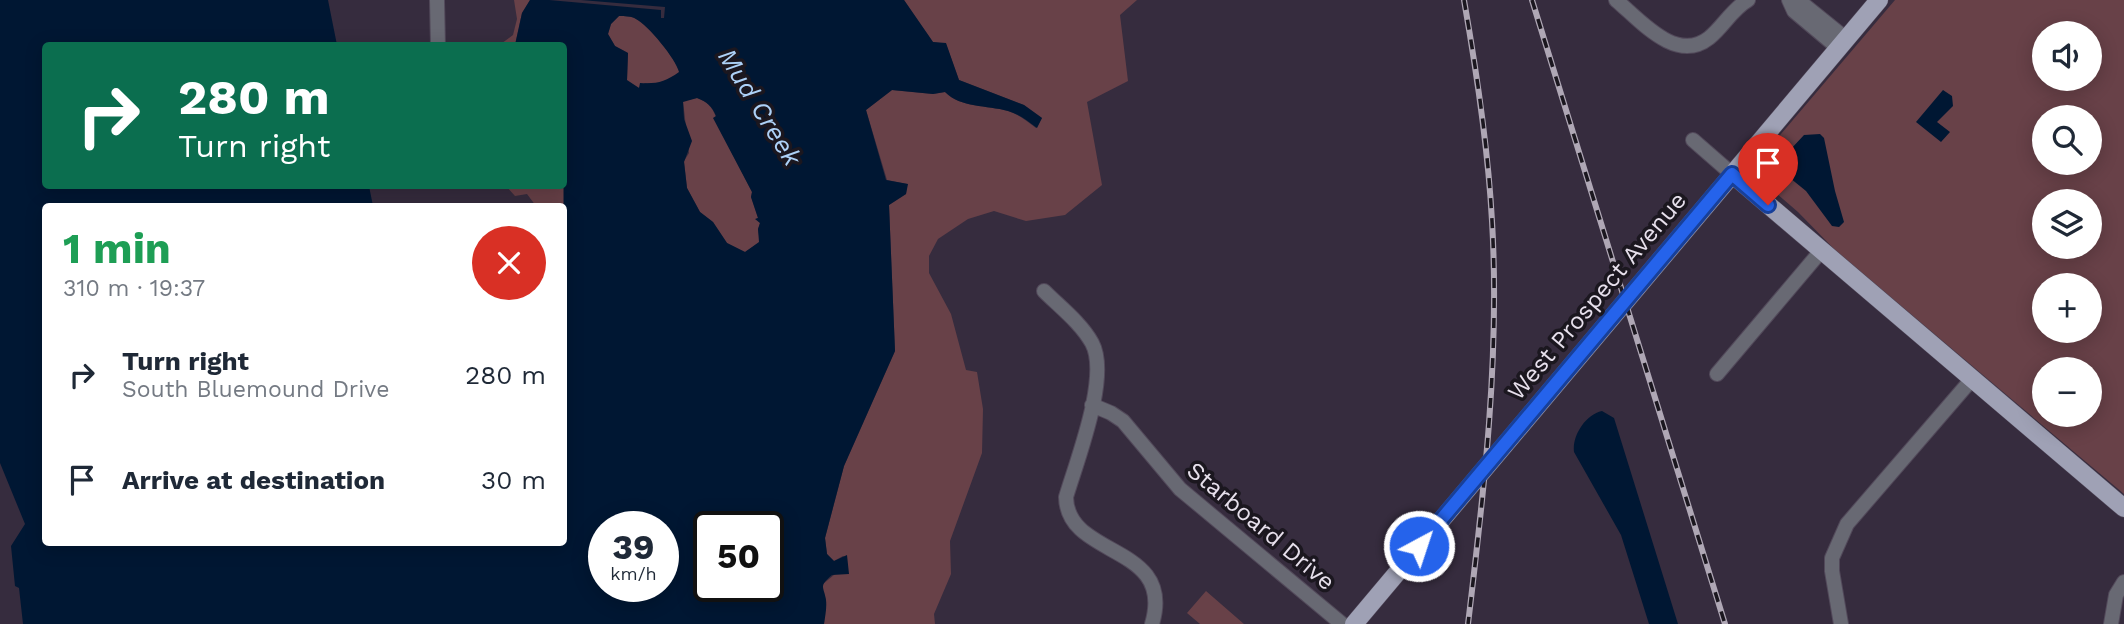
<!DOCTYPE html>
<html lang="en">
<head>
<meta charset="utf-8">
<style>
  :root { --surface:#fff; --page:#f6f6f7; --text:#1f2937; --muted:#747a83 }
  body { margin:0; font-family:"Work Sans",sans-serif; background:var(--page); color:var(--text); height:100vh; display:flex; flex-direction:column; font-size:26px; white-space:nowrap }
  * { box-sizing:border-box; margin:0 }
  p { font-size:23px; color:var(--muted) }
  .icon { flex:none; width:38px; height:38px; fill:none; stroke:currentColor; stroke-width:2; stroke-linecap:round; stroke-linejoin:round }
  .map { position:relative; flex:1; overflow:hidden }
  .sheet { position:absolute; left:42px; top:203px; width:525px; height:343px; display:flex; flex-direction:column; background:var(--surface); border-radius:7px; box-shadow:0 4px 18px #0003 }
  .sheet>* { flex:none }
  .banner { position:absolute; left:42px; top:42px; width:525px; height:147px; border-radius:7px; box-shadow:0 4px 18px #0003; background:#0b6e4f; color:#fff; overflow:hidden }
  .controls { position:absolute; left:2032px; top:21px; display:grid; gap:14px }
  .controls a { display:grid; place-items:center; width:70px; height:70px; border-radius:50%; background:var(--surface); box-shadow:0 4px 18px #0003; font-size:35px }
  .speed { position:absolute; left:588px; top:511px; display:flex; gap:14px; font-size:35px; font-weight:700; text-align:center }
  .speed>* { display:grid; place-content:center; width:91px; height:91px; border-radius:50%; background:var(--surface); box-shadow:0 4px 18px #0003; line-height:1 }
  .speed small { font-size:18px; font-weight:400 }
  .speed .limit { border:4px solid #111; border-radius:10px; background:#fff; color:#111 }
  .pin { position:absolute; display:grid; place-items:center; width:60px; height:60px; color:#fff; margin:-72px -30px; border-radius:50% 50% 50% 0; rotate:-45deg; box-shadow:0 0 7px #0007 }
  .pin .icon { rotate:45deg }
  .me { position:absolute; width:77px; margin:-38px; rotate:40deg; stroke-linejoin:round; filter:drop-shadow(0 0 5px #0008) }
  .turn { display:flex; align-items:center; gap:24px; height:147px; padding:0 21px; font-size:32px }
  .turn .icon { width:91px; height:91px; stroke-width:2.5 }
  .turn b { display:block; font-size:49px; line-height:60px }
  .round { display:grid; place-items:center; flex:none; width:74px; height:74px; border-radius:37px; background:var(--page) }
  .headline { display:flex; align-items:center; justify-content:space-between; height:119px; padding:0 21px }
  h1 { font-size:42px; font-weight:700; line-height:52px; color:#1e9e55 }
  ul { padding:0; list-style:none }
  li { display:flex; align-items:center; gap:21px; height:105px; padding:0 21px }
  li div { flex:1 }
  li b { display:block; font-size:26px }
  li em { font-style:normal }
  .map>svg:first-child { display:block }
  .green { fill:#684148; fill-rule:evenodd }
  .water { fill:#001733; fill-rule:evenodd }
  .pier { fill:#362c3e }
  .lines { fill:none; stroke-linecap:round; stroke-linejoin:round }
  .minor-casing { stroke:#52495a; stroke-width:16 }
  .major-casing { stroke:#52495a; stroke-width:19 }
  .minor { stroke:#686973; stroke-width:14 }
  .major { stroke:#9fa1b5; stroke-width:18 }
  .rail-casing { stroke:#afa7b5; stroke-width:6 }
  .rail { stroke:#1b171f; stroke-width:3.5; stroke-dasharray:10; stroke-linecap:butt }
  .route-casing { stroke:#184099; stroke-width:18 }
  .route { stroke:#2563eb; stroke-width:12 }
  .labels { text-anchor:middle; stroke-width:7; stroke-linejoin:round; paint-order:stroke }
  .street-label { font-size:24px; fill:#e7e0ec; stroke:#1b171f }
  .water-label { font-size:26px; font-style:italic; fill:#add1f7; stroke:#1b171f }
</style>
</head>
<body>
<div class="map">
<svg width="2124" height="624" viewBox="0 0 2124 624">
  <rect width="100%" height="100%" fill="#362c3e"/>
  <!-- green -->
  <path class="green" d="M514 0H530L522 13 515 45 498 46 513 35 517 19Z
    M904 0H1137L1120 15 1128 81 1087 102 1102 185 1065 215 1026 221 994 211 968 219 938 239 929 256V273L951 314 966 370 977 372 983 409 982 453 950 541 951 574 934 614 935 624H824L826 600 822 589 823 584 846 565 847 558 843 556 834 561 827 554 825 538 844 466 895 351 889 205 906 194 907 184 887 180 866 110 892 90 933 94 945 92C961 108 987 105 1008 111 1020 115 1026 121 1036 128L1042 118 1024 105 959 80 946 44 933 42Z
    M1895 0H2124V494L1836 251 1798 212 1763 182 1759 176 1763 158 1775 141ZM2044 33H2090V79H2044ZM2044 117H2090V163H2044ZM2044 201H2090V247H2044ZM2044 285H2090V331H2044ZM2044 369H2090V415H2044Z
    M619 16C624 16 632 16 636 19 648 25 676 59 680 72 669 80 659 86 645 83L639 88 627 81 628 53 615 46 608 34 611 24Z
    M697 98C707 102 712 106 716 117L714 118 752 192 751 197 758 218 756 219 760 223 758 229 760 242 745 252 727 243 713 222 700 212 687 188 684 161 689 153 683 101Z
    M506 186H563V206H536L527 194 515 196Z
    M1206 591 1244 624H1200L1187 613Z"/>
  <!-- water -->
  <path class="water" d="M0 0H328L337 45 46 46V186H369L373 206H46V542H564V46L515 45 522 13 530 0H904L933 42 946 43 959 80 1024 105 1042 118 1037 128C1027 121 1021 115 1008 111 987 105 961 108 945 92L933 94 892 90 866 110 886 180 908 184 906 194 889 205 895 351 844 466 825 538 827 554 834 561 847 555 849 574 832 575C818 587 824 586 826 600 827 608 825 617 824 624H23L19 588 15 586 11 546 25 524 0 463ZM619 16C624 16 632 16 636 19 648 25 676 59 679 72 665 82 657 84 640 83L639 88 627 80 628 53 615 46 608 34 611 24ZM697 98C707 102 712 106 716 116L713 118 752 192 751 197 758 218 755 219 760 223 758 229 759 242 745 252 727 243 713 222 700 212 687 188 684 162 692 141 684 119 683 102ZM604 527H663V586H604ZM709 527H768V586H709Z
    M1943 90 1952 96 1953 106 1937 122 1950 132 1941 142 1916 122Z
    M1820 134 1824 138 1835 191 1844 222 1839 227 1832 226 1806 191 1790 178 1787 159 1790 150 1804 135Z
    M1602 411 1614 418 1678 624H1649L1621 535 1574 452C1572 436 1585 415 1602 411Z"/>
  <!-- pier -->
  <path class="pier" d="M549 0H581L665 7 664 18H661V10Z"/>
  <g class="lines">
    <!-- minor casing -->
    <g class="minor-casing">
      <path id="minor" d="M437 0 438 46
        M1616 0C1640 20 1676 64 1709 38 1723 27 1732 9 1748 0
        M1789 0 1794 11 1837 47
        M1798 0 1845 38
        M1693 140 1732 174
        M1044 291C1060 307 1081 323 1092 343 1110 376 1077 460 1066 497 1067 559 1176 543 1152 624
        M1717 374 1821 251
        M1092 405 1111 413 1123 421 1180 489 1342 624
        M1841 624 1832 571V558L1847 524 1972 379
        M2111 624 2116 595 2124 582"/>
    </g>
    <!-- major casing -->
    <g class="major-casing">
      <path id="major" d="M1732 174 2124 508
        M1354 624 1879 0"/>
    </g>
    <!-- minor -->
    <use href="#minor" class="minor"/>
    <!-- major -->
    <use href="#major" class="major"/>
    <!-- rail casing -->
    <g class="rail-casing">
      <path id="rail" d="M1464 0C1477 74 1488 146 1492 221 1500 356 1484 491 1468 624
        M1532 0 1725 624"/>
    </g>
    <!-- rail -->
    <use href="#rail" class="rail"/>
  </g>
  <g class="lines">
    <!-- route casing -->
    <g class="route-casing">
      <path id="route" d="M1419 546 1732 174 1768 205"/>
    </g>
    <!-- route -->
    <use href="#route" class="route"/>
  </g>
  <g class="labels">
    <!-- street labels -->
    <g class="street-label">
      <text transform="translate(1597 296) rotate(-50)" y="8">West Prospect Avenue</text>
      <text transform="translate(1261 526) rotate(40)" y="8">Starboard Drive</text>
    </g>
    <!-- water labels -->
    <g class="water-label">
      <text transform="translate(760 107) rotate(58)" y="9">Mud Creek</text>
    </g>
  </g>
</svg>
<div class="controls">
<a><svg class="icon" aria-label="sound" viewBox="0 0 24 24"><path d="M4 9h4l5-4v14l-5-4H4zM17 9q2 3 0 6"/></svg></a>
<a><svg class="icon" aria-label="search" viewBox="0 0 24 24"><circle cx="10" cy="10" r="6"/><path d="M15 15l6 6"/></svg></a>
<a><svg class="icon" aria-label="layers" viewBox="0 0 24 24"><path d="M12 4l9 5-9 5-9-5zM3 14l9 5 9-5"/></svg></a>
<a>+</a>
<a>−</a>
</div>
<div class="speed"><div>39<small>km/h</small></div><div class="limit">50</div></div>
<div class="pin" style="left:1768px;top:205px;background:#d93025"><svg class="icon" aria-label="arrive" viewBox="0 0 24 24"><path d="M6 21V4h12l-3 4 3 4H6"/></svg></div>
<svg class="me" style="left:1419px;top:546px" viewBox="-20 -20 40 40"><circle r="17" fill="#2563eb" stroke="#fff" stroke-width="3"/><path d="M0-11L8 9 0 5-8 9z" fill="#fff"/></svg>
<div class="banner">
<div class="turn"><svg class="icon" aria-label="right" viewBox="0 0 24 24"><path d="M7 20v-9h11M14 6l5 5-5 5"/></svg><div><b>280 m</b>Turn right</div></div>
</div>
<section class="sheet">
<div class="headline"><div><h1>1 min</h1><p>310 m · 19:37</p></div><a class="round" style="background:#d93025;color:#fff"><svg class="icon" aria-label="close" viewBox="0 0 24 24"><path d="M6 6l12 12M18 6L6 18"/></svg></a></div>
<ul>
<li><svg class="icon" aria-label="right" viewBox="0 0 24 24"><path d="M7 20v-9h11M14 6l5 5-5 5"/></svg><div><b>Turn right</b><p>South Bluemound Drive</p></div><em>280 m</em></li>
<li><svg class="icon" aria-label="arrive" viewBox="0 0 24 24"><path d="M6 21V4h12l-3 4 3 4H6"/></svg><div><b>Arrive at destination</b></div><em>30 m</em></li>
</ul>
</section>
</div>
</body>
</html>
